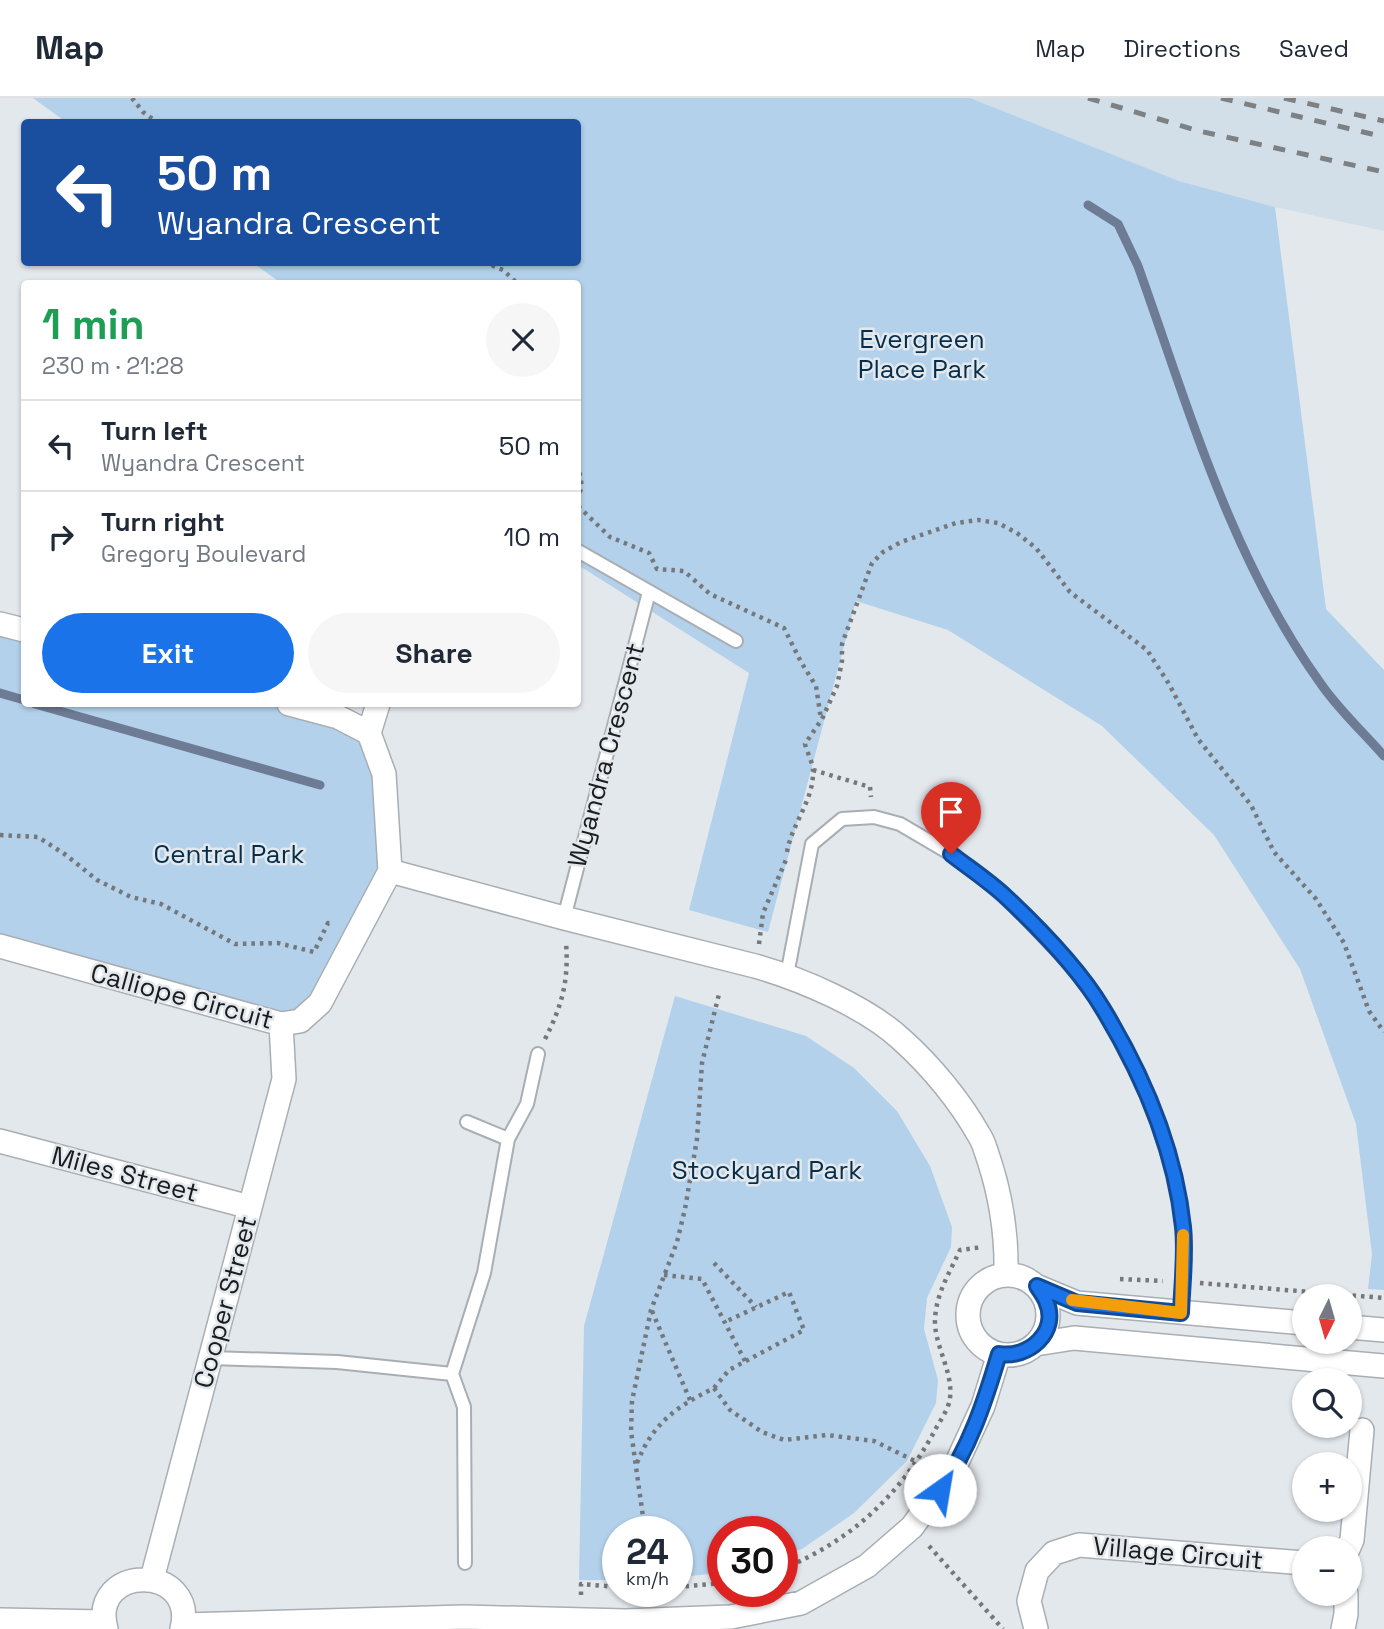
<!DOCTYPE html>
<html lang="en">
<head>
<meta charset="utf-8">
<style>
  :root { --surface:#fff; --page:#f6f6f7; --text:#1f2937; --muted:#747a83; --line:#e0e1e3; --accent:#1a73e8 }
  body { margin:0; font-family:"Space Grotesk",sans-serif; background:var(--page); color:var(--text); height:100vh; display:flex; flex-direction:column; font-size:26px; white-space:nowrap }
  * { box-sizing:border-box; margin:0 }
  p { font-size:23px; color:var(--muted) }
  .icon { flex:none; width:38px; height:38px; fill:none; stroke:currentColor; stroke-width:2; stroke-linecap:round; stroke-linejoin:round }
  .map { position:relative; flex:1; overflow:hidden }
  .details { position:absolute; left:21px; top:182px; width:560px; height:427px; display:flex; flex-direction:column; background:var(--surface); border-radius:7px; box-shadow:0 2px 5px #0004 }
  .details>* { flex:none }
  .hud { position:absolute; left:21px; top:21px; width:560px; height:147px; border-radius:7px; box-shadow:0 2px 5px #0004; background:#1a4fa0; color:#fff; overflow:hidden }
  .needle { width:46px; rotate:185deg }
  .tools { position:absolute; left:1292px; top:1186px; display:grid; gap:14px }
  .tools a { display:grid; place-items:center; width:70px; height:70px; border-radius:50%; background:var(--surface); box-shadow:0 2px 5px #0004; font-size:35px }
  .speed { position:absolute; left:602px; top:1418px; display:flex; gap:14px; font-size:35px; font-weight:700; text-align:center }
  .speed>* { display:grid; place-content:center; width:91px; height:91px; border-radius:50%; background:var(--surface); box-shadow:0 2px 5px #0004; line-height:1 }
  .speed small { font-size:18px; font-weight:400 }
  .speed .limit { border:10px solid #d22; background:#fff; color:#111 }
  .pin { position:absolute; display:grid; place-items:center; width:60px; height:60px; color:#fff; margin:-72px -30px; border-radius:50% 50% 50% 0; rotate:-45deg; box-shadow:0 0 7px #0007 }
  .pin .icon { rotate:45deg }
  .me { position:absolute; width:77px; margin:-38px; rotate:32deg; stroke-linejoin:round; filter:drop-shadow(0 0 5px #0008) }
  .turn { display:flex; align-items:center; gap:24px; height:147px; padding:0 21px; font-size:32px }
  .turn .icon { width:91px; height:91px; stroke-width:2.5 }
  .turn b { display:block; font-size:49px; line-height:60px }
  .round { display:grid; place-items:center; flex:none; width:74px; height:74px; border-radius:37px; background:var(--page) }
  .summary { display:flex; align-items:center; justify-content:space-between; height:119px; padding:0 21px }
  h1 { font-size:42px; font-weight:700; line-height:52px; color:#1e9e55 }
  .primary-button { display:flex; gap:14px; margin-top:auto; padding:14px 21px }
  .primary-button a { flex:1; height:80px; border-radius:42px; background:var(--accent); color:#fff; font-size:28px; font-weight:700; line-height:80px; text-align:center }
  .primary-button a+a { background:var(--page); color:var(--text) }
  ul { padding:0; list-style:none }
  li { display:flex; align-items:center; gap:21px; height:91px; padding:0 21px; border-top:2px solid var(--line) }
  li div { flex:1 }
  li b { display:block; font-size:26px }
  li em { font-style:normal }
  header { display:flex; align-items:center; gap:42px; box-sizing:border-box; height:98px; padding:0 35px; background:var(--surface); border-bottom:2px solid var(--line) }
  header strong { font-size:33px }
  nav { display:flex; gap:38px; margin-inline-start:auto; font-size:24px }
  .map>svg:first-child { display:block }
  .built { fill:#d2dee8 }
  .green { fill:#b3d1eb }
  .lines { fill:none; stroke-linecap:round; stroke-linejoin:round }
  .stream { stroke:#6d7b94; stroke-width:9 }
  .lane-casing { stroke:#a9aeb3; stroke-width:16 }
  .street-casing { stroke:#a9aeb3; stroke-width:26 }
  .path { stroke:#75787b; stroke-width:4.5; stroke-dasharray:3.5 5; stroke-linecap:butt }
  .lane { stroke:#fff; stroke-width:12 }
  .street { stroke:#fff; stroke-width:23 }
  .rail { stroke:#7d8184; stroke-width:5; stroke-dasharray:12 12; stroke-linecap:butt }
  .route-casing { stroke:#114b97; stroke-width:18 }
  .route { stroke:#1a73e8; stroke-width:12 }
  .slow { stroke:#f59e0b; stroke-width:12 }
  .labels { text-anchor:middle; stroke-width:5; stroke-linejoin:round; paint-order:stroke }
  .park-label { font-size:26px; fill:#052e4b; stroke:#e3e8ed }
  .street-label { font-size:26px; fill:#1a1c1d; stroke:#e3e8ed }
</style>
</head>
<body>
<header>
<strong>Map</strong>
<nav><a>Map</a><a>Directions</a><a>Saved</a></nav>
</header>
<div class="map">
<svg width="1384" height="1531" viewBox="0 0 1384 1531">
  <rect width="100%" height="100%" fill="#e3e8ed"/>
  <!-- built -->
  <path class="built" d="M970 0H1384V133L1275 109 1179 83Z"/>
  <!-- green -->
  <path class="green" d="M33 0H970L1179 83 1275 109 1326 511 1384 572V1192L1368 1191 1372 1156 1356 1026 1300 871 1214 737 1102 628 948 532 856 503 768 834 689 812 749 575 578 467V186L281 185 253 165 578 164V24H66Z
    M0 526 24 532V606H289L369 635 390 773 300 923 0 848Z
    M675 898 806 938 854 970 897 1013 930 1068 952 1129 951 1149 927 1200 924 1231 938 1282 936 1305 907 1363 854 1415 802 1451 782 1457V1433H723V1474L677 1480V1433H618V1482H579L584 1228Z"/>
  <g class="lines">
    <!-- stream -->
    <path class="stream" d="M1088 107 1118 126 1138 168C1189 311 1231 461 1321 586 1339 612 1363 634 1384 658
      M0 595 24 602
      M35 606 320 687"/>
    <!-- lane casing -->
    <g class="lane-casing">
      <path id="lane" d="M578 453 736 543
        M564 820 649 494
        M787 877 812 746 842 721 874 719 900 726 951 756 1005 798 1073 869 1103 910 1150 1001 1175 1079 1184 1131 1181 1215
        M467 1024 508 1041
        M211 1260 337 1264 452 1276
        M465 1465 464 1309 452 1276 484 1175 508 1041 527 1006 538 956"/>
    </g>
    <!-- street casing -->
    <g class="street-casing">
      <path id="street" d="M0 526 24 532
        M369 635 378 606
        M390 773 564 820 755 868C801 881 867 909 902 942 931 968 960 1003 979 1037 984 1044 986 1054 989 1062 1001 1099 1007 1137 1006 1177
        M0 848 281 926 300 923 320 905 390 773 384 676 369 635 338 619 289 606
        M0 1043 250 1109
        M968 1217a40 40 0 1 1 80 0a40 40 0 1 1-80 0Z
        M1036 1188 1077 1205 1304 1225
        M1349 1229 1384 1232
        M1036 1246 1074 1240 1384 1268
        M1348 1451 1352 1442 1362 1332
        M152 1481 284 981 281 926
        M0 1522 104 1524
        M183 1527 464 1519 625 1523 731 1519 801 1505 867 1468 912 1429 953 1373 983 1308 999 1256
        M106 1531C88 1466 198 1465 182 1531
        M1036 1531 1029 1503 1037 1473 1054 1455 1079 1447 1304 1465
        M1343 1531 1346 1516V1496"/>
    </g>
    <!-- path -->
    <path class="path" d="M132 0 143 14 157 24
      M484 164 503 172 518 186
      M578 366 582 389 578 398
      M578 408 610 439 649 455 657 471 684 473 710 496 784 530 801 564 816 588 821 621
      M813 672 870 689 871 699
      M0 737 38 739 66 757 97 782 131 799 161 806 235 846 278 845 314 854 328 825 333 827
      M787 754C792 725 814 702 813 673 813 665 807 654 805 646L822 621 837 588 842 563V546L872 465 883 454 901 444 956 425 978 422 998 425 1017 435 1036 450 1070 494 1147 552 1169 586 1198 641 1251 707 1274 754 1316 801 1344 845 1369 913 1384 934
      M759 846 763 815 786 762
      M545 941C562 908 569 882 566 845
      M714 1165 756 1209
      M664 1177 702 1181 745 1263
      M1120 1181 1163 1183
      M1200 1185 1384 1200
      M652 1213 690 1302
      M714 1290 729 1272 804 1232 789 1194 725 1224
      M637 1365C653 1325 676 1309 714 1290L730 1312 762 1334 784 1342 827 1337 874 1343 917 1364
      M645 1433 631 1333 632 1303 651 1212 677 1144 685 1111 697 1041 702 965 719 896
      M929 1448 1003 1531
      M782 1471C851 1443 899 1398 934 1334 939 1324 949 1311 950 1300 953 1275 937 1252 935 1227 934 1199 949 1176 960 1152L983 1149
      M677 1489 723 1485
      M581 1497V1486L618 1489"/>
    <!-- lane -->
    <use href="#lane" class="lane"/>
    <!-- street -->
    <use href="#street" class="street"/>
    <!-- rail -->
    <path class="rail" d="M1088 0 1199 33 1384 74
      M1221 0 1384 39
      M1284 0 1384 23"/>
  </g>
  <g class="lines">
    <!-- route casing -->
    <g class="route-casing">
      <path id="route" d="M940 1392C969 1352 985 1303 999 1256 1028 1261 1060 1234 1046 1203 1044 1198 1040 1193 1037 1188L1077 1205 1181 1215C1182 1187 1186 1157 1183 1129 1175 1052 1143 977 1103 911 1080 872 1039 830 1006 799 989 783 969 770 951 756"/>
    </g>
    <!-- route -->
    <use href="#route" class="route"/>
    <!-- slow -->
    <path class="slow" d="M1072 1202 1181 1215 1183 1137"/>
  </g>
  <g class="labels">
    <!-- park labels -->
    <g class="park-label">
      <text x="922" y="250">Evergreen<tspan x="922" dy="30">Place Park</tspan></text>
      <text x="229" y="765">Central Park</text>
      <text x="767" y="1081">Stockyard Park</text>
    </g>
    <!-- street labels -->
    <g class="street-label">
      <text transform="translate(606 657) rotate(-75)" y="9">Wyandra Crescent</text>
      <text transform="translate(182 898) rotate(15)" y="9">Calliope Circuit</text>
      <text transform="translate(125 1076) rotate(15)" y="9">Miles Street</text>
      <text transform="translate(225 1204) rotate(-75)" y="9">Cooper Street</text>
      <text transform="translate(1178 1455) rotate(5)" y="9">Village Circuit</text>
    </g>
  </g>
</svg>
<div class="tools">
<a><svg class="needle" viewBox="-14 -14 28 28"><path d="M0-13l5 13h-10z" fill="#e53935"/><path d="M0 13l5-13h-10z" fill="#747a83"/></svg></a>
<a><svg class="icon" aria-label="search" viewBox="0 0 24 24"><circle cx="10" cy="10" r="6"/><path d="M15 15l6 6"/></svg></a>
<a>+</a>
<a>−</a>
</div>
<div class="speed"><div>24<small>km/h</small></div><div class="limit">30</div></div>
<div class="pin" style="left:951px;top:756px;background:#d93025"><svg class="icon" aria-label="arrive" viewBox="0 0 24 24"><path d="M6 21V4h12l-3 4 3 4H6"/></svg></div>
<svg class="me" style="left:940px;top:1392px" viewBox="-20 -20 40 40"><circle r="19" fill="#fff"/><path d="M0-13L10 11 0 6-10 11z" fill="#1a73e8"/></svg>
<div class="hud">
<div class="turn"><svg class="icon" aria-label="left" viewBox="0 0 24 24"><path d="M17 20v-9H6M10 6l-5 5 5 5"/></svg><div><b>50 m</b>Wyandra Crescent</div></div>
</div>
<section class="details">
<div class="summary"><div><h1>1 min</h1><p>230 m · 21:28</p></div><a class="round"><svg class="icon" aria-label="close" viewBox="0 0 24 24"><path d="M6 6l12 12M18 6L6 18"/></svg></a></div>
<ul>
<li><svg class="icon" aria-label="left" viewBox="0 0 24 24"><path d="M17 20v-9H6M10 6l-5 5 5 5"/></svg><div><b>Turn left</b><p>Wyandra Crescent</p></div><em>50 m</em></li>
<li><svg class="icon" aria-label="right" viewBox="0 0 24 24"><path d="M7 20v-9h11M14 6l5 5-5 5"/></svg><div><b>Turn right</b><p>Gregory Boulevard</p></div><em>10 m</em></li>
</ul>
<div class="primary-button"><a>Exit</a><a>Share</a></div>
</section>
</div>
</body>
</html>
